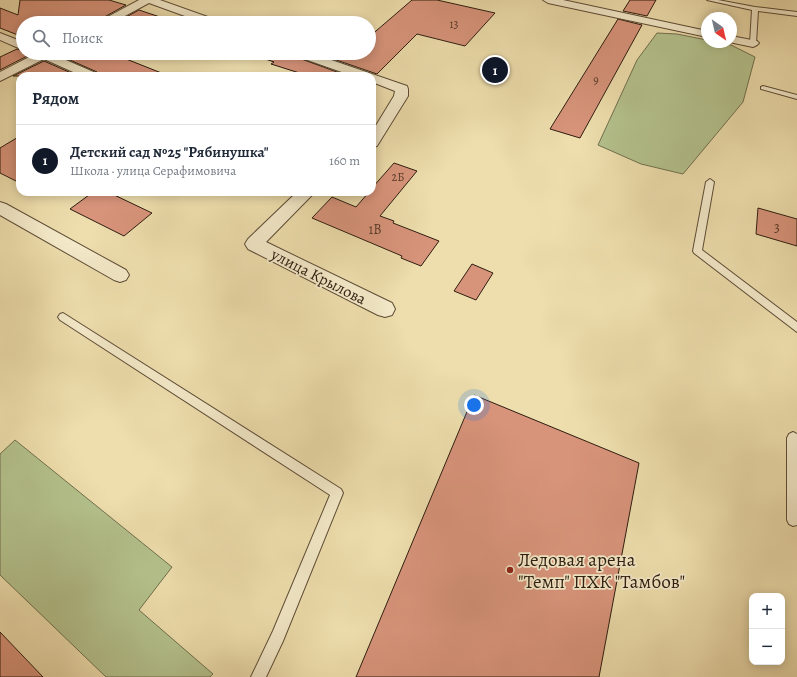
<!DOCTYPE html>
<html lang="ru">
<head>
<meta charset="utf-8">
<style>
  body { margin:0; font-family:Alegreya,serif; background:#f2f2f3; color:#1f2937 }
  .controls { position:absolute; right:12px; bottom:12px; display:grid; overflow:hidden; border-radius:8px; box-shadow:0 2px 10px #0003 }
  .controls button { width:36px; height:36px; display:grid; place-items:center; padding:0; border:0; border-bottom:1px solid #e0e1e3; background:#fff; color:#1f2937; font:20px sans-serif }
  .compass { position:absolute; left:701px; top:12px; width:36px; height:36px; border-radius:50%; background:#fff; box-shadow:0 2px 10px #0003; rotate:146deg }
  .you { position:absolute; left:474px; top:405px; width:14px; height:14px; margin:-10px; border:3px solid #fff; border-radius:50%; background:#1a73e8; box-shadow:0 0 0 6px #1a73e833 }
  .badge { display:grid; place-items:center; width:26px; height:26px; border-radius:50%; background:#111827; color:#fff; font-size:13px; font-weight:700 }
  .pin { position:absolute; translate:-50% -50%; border:2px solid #fff; box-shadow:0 1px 4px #0006 }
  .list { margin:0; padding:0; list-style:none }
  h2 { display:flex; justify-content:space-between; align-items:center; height:52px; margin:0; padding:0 16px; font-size:17px }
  h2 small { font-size:13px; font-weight:400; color:#747a83 }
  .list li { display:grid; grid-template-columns:26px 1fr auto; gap:12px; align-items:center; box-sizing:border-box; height:72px; padding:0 16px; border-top:1px solid #e0e1e3 }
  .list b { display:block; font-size:15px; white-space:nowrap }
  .list p { margin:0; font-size:13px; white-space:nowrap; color:#747a83 }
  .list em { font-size:13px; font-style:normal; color:#747a83 }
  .icon { flex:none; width:22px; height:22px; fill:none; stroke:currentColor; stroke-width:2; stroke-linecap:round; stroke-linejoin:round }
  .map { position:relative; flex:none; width:797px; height:677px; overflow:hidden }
  .search { position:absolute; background:#fff; box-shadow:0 2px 10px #0003; left:16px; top:16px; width:360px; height:44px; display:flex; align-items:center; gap:10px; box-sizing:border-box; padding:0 14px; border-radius:22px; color:#747a83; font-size:15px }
  .panel { position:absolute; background:#fff; box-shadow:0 2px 10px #0003; left:16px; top:72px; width:360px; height:124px; border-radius:12px }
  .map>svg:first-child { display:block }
  .green { fill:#b4c28d; stroke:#706f4e }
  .building { fill:#d8947b; stroke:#2d1c0f }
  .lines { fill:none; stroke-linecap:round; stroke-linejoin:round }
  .service-casing { stroke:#5d4c36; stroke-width:2 }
  .minor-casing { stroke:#5d4c36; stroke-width:2 }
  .service { fill:#f4eaca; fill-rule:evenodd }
  .minor { fill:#f4eaca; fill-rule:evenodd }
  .poi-dot { fill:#8f2418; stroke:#f4eaca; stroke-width:1.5 }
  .labels { text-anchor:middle; stroke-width:3.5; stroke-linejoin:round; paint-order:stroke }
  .far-number-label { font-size:12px; fill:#583a2a }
  .number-label { font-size:14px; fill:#583a2a }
  .street-label { font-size:16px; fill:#2d1c0f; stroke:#f4eaca }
  .near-poi-label { font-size:19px; fill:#2d1c0f; stroke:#f4eaca; text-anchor:start }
</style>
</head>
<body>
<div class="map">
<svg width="797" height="677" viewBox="0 0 797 677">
  <rect width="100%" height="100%" fill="#eedead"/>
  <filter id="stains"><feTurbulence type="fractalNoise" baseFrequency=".005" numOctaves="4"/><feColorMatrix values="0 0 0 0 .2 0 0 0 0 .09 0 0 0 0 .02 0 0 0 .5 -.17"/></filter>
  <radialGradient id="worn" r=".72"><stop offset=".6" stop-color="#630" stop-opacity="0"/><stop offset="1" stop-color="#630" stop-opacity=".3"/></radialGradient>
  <g class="green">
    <path d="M657 33 677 34 707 40V42L731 45 755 57 743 102 683 174 641 164 598 145 637 60Z"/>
    <path d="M15 440 172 567 139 610 213 674 210 677H106L0 575V454Z"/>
  </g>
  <g class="building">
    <path d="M20 0H109L126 5 99 20 96 23H23V37L0 28V8L18 15Z"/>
    <path d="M412 0H437L495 13 465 46 417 34 377 74 316 53H369V37Z"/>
    <path d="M630 0H656L647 16 623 11Z"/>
    <path d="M139 10 166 19 158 23H115Z"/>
    <path d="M618 19 642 25 580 138 550 129Z"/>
    <path d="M17 49 23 51V53H33L0 70V57Z"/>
    <path d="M54 53H111L164 74V76H99L97 72Z"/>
    <path d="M248 53H293L296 57 348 76H309L271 64 274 62Z"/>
    <path d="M44 61 78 76H13Z"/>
    <path d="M20 136V183L0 173V148Z"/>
    <path d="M394 163 417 171 380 216 394 221 393 223 439 241 421 266 401 258 402 256 312 218 332 197 356 207 369 192H372V188Z"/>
    <path d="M93 192H108L152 213 124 236 70 209Z"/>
    <path d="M758 208 797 219V246L756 234Z"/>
    <path d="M472 264 493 273 476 300 454 291Z"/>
    <path d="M474 395 639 463 599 677H356Z"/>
    <path d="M0 632 43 677H0Z"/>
  </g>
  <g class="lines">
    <g class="service-casing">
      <g id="service">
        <path d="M707 0H718L755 7 797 12V16L758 11 756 43 753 45 750 43 752 10Z"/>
        <path d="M763 86 797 95V99L761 89V87Z"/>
        <path d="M710 179 714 182 702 250 797 322V332L694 253 693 251 706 182Z"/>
        <path d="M63 313 341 489 343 493 283 641 266 677H251L273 631 330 495 60 320 58 317 60 314Z"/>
        <path d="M793 432 797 434V525L793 526 789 524 787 520V438L789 434Z"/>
      </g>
    </g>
    <g class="minor-casing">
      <g id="minor">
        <path d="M139 0H160L219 21 221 23H204L149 3 112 23H98L100 21Z"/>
        <path d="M543 0H563L707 31V37L548 3Z"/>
        <path d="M0 33 23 42V50L0 40Z"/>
        <path d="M731 36 757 41 759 43 757 45 753 47 729 42H731Z"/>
        <path d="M34 53H53L52 54 96 73 98 76H82L44 59 0 81V72L35 54Z"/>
        <path d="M294 53H311L407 86 408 89V96L377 146 372 147V132L394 96 395 91 372 82V76H353L296 56Z"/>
        <path d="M297 192H315L266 242 392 303 395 309 392 315 385 317 378 315 248 249 245 244 248 239Z"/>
        <path d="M0 202 6 204 126 270 129 275 126 280 120 282 114 280 0 215Z"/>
      </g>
    </g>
    <use href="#service" class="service"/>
    <use href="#minor" class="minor"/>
  </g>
  <circle class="poi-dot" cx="510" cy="570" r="4"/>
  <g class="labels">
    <g class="far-number-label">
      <text x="454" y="28">13</text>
      <text x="596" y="84">9</text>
      <text x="398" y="181">2Б</text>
    </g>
    <g class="number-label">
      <text x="777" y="232">3</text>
      <text x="375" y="234">1В</text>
    </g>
    <g class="street-label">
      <text transform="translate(319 276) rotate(27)" y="6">улица Крылова</text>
    </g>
    <g class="near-poi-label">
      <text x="518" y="566">Ледовая арена<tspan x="518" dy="22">"Темп" ПХК "Тамбов"</tspan></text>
    </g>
  </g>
  <rect width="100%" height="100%" filter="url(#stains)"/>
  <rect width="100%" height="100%" fill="url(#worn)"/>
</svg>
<div class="controls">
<button>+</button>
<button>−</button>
</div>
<svg class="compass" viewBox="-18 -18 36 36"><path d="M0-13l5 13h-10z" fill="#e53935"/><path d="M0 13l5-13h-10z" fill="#747a83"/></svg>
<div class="you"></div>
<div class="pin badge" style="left:495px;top:70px">1</div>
<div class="search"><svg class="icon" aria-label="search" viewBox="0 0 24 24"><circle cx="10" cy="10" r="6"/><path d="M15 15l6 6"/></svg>Поиск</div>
<section class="panel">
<h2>Рядом<small></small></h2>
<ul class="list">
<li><span class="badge">1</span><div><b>Детский сад №25 &quot;Рябинушка&quot;</b><p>Школа · улица Серафимовича</p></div><em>160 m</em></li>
</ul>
</section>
</div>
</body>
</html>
